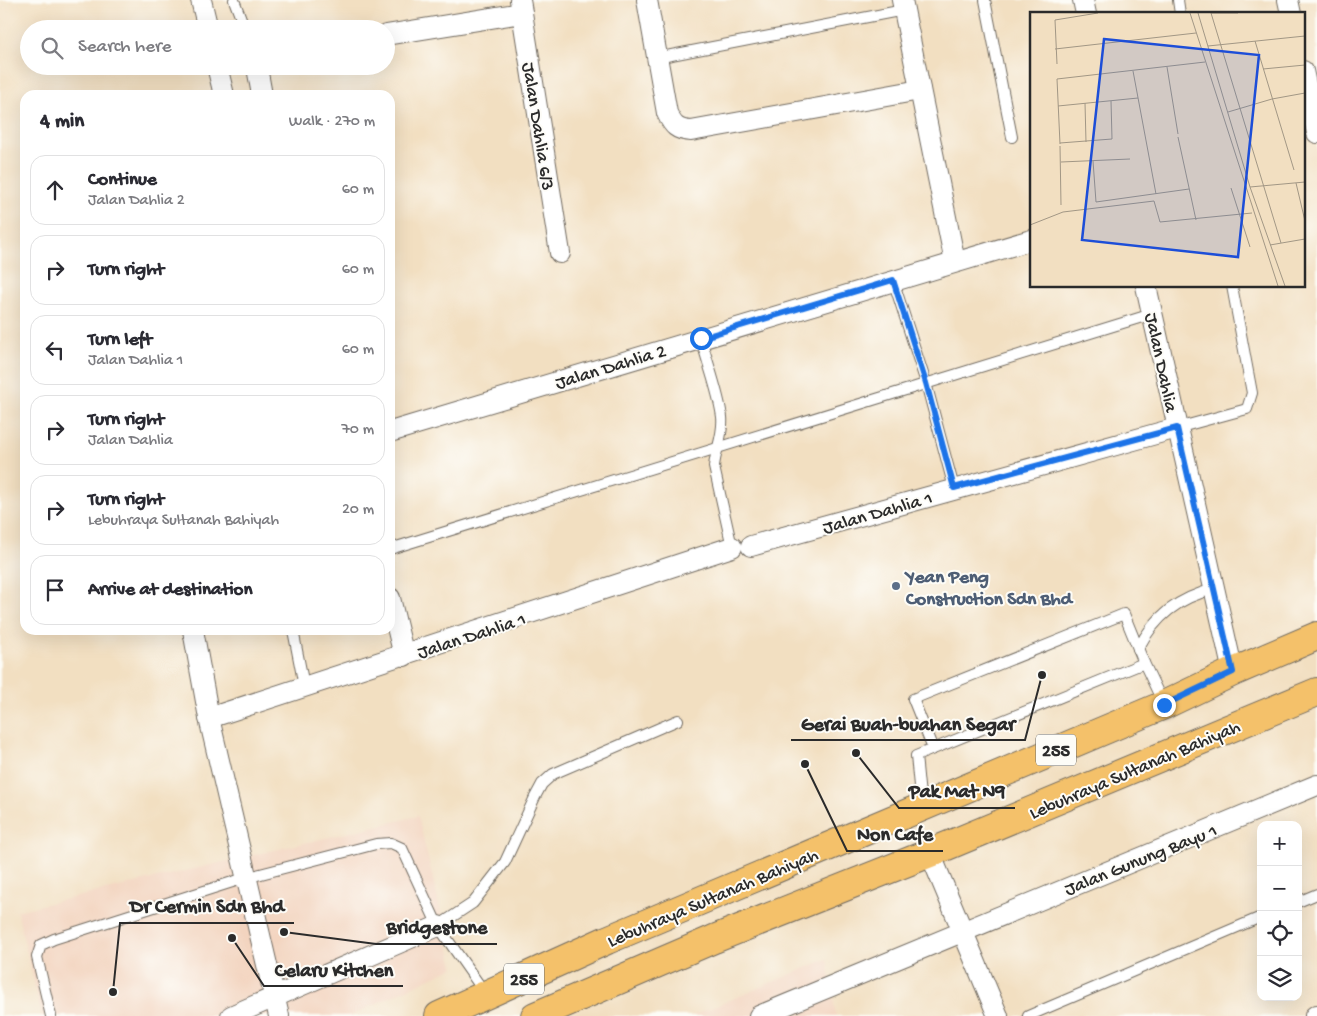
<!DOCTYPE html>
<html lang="en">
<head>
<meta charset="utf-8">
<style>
  body { margin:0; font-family:"Gochi Hand",sans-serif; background:#f7f7f7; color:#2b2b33 }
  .controls { position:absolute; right:15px; bottom:15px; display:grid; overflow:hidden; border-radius:10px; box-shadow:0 5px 20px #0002 }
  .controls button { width:45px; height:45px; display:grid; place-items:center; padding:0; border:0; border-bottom:1px solid #e1e1e2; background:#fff; color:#2b2b33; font:25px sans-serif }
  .stop { position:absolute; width:15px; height:15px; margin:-11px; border:4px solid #1a73e8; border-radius:50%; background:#fff }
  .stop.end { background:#1a73e8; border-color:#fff; box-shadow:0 1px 5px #0008 }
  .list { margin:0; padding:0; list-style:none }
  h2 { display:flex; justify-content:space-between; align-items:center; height:65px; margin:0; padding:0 20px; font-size:21px }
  h2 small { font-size:16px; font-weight:400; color:#7c7c81 }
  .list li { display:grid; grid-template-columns:32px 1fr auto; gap:15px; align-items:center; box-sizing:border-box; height:70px; margin:0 10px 10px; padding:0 10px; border:1px solid #e1e1e2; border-radius:15px }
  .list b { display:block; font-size:19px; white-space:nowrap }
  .list p { margin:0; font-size:16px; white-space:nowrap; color:#7c7c81 }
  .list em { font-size:16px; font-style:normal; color:#7c7c81 }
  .icon { flex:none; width:28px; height:28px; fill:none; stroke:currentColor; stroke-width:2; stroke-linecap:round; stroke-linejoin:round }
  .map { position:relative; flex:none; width:1317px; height:1016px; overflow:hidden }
  .search { position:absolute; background:#fff; box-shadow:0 5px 20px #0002; left:20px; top:20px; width:375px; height:55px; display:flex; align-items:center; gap:12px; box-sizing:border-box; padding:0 18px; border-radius:28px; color:#7c7c81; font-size:19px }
  .panel { position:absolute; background:#fff; box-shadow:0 5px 20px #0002; left:20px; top:90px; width:375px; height:545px; border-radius:15px }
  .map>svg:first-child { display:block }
  .built { fill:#f3d4bf }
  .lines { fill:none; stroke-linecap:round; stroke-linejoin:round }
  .service-casing { stroke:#716a60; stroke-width:12 }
  .minor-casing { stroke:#716a60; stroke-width:22 }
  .primary-casing { stroke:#716a60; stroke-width:30 }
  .service { stroke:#fff; stroke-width:10 }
  .minor { stroke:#fff; stroke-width:20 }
  .primary { stroke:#f4c16a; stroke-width:28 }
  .route { stroke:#1a73e8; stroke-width:6 }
  .service-dot { fill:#5c6f8a; stroke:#fdfcf7; stroke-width:2 }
  .labels { text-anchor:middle; stroke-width:4; stroke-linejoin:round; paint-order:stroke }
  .shield { fill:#fdfcf7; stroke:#6a6a68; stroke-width:1 }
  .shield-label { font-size:18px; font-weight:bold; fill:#2b2b2b }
  .street-label { font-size:19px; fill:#2b2b2b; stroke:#fdfcf7 }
  .service-label { font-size:19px; font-weight:bold; fill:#4e5e75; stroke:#fdfcf7; text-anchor:start }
  .inset-road { fill:none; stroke:#a29785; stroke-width:1 }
  .view { fill:#1d4ed8; fill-opacity:0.15; stroke:#1d4ed8; stroke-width:2.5 }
  .inset-edge { fill:none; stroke:#2b2b2b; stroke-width:2.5 }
  .leader { fill:none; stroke:#2b2b2b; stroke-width:2 }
  .callout-dot { fill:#2b2b2b; stroke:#fdfcf7; stroke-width:2 }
  .callout-label { font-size:20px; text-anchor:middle; font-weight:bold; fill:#2b2b2b; stroke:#fdfcf7; stroke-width:4; stroke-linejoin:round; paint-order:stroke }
</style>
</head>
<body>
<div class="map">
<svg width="1317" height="1016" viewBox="0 0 1317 1016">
  <rect width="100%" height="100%" fill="#fdfcf7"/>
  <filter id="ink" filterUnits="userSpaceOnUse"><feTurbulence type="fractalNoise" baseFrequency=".02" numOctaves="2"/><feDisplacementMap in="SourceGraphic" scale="10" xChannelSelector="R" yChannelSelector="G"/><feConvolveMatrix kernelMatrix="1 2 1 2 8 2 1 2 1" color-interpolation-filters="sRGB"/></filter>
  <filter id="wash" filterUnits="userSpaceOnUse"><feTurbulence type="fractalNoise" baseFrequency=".0096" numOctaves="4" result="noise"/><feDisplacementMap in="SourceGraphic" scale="20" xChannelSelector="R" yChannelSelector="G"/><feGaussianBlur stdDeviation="1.12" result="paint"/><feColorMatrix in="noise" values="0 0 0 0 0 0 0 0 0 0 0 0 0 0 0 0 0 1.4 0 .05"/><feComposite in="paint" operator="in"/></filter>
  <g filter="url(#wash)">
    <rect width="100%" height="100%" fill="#f2dfc1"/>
    <g class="built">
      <path d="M418 816 454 967 350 1016H42L17 911Z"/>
      <path d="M827 959 836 1016H692Z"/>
    </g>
  </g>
  <g filter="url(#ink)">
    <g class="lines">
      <g class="service-casing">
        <g id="service">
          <path d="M234 0 245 29"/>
          <path d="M985 0 1012 137"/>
          <path d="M1178 0 1180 14"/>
          <path d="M656 58 904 10"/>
          <path d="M893 280 926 383 954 488"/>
          <path d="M701 338C707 362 719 393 722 417 724 435 715 451 714 467L732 547"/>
          <path d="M1177 428 1247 409 1252 393 1232 286"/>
          <path d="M390 549 1152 314"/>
          <path d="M293 630 304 686"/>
          <path d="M1138 649C1155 616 1178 598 1214 589"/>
          <path d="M933 749 913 699 1124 614 1144 663"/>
          <path d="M921 806 916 756 1144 663 1163 703"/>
          <path d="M1298 902 1317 894"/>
          <path d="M438 926 473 903 505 862 535 797 542 784 553 774 678 720"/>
          <path d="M51 1016 37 957 41 945 54 939 245 878 376 844 391 843 402 848 438 926 485 993"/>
          <path d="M1028 1016 1261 917"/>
        </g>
      </g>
      <g class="minor-casing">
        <g id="minor">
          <path d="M201 0 208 29"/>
          <path d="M520 0 560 253"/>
          <path d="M647 0 667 113C673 126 677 130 691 131L920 90"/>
          <path d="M902 0 955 262"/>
          <path d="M1083 0 1086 14"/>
          <path d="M1288 0 1291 14"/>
          <path d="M386 35 522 13"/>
          <path d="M217 66 224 95"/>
          <path d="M259 66 258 73 262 95"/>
          <path d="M1303 71 1317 133"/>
          <path d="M1146 286 1233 672"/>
          <path d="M390 432 1031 240"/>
          <path d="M751 546 1177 428"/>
          <path d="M390 598 404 656"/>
          <path d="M193 630 209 718 279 1016"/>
          <path d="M209 718 732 547"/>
          <path d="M930 853 998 1016"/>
          <path d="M231 1016 438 926"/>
          <path d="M759 1016 1317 785"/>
          <path d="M1315 1016 1317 1015"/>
        </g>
      </g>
      <g class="primary-casing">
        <g id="primary">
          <path d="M439 1016 607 940 1164 705 1233 672 1317 636"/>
          <path d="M535 1016 714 939 930 853 1317 692"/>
        </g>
      </g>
      <use href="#service" class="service"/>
      <use href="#minor" class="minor"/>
      <use href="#primary" class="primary"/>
    </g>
  </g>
  <g class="lines" filter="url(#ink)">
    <path class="route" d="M701 338 893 280 926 383 954 488 1177 428 1233 672 1164 705"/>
  </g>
  <circle class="service-dot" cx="896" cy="586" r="5"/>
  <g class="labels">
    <g class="shield">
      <rect x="1036" y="734.5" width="40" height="31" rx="4"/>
      <rect x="504" y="963.5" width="40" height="31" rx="4"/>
    </g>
    <g class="shield-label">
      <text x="1056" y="756">255</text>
      <text x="524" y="985">255</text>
    </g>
    <g class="street-label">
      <text transform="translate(540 126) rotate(81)" y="7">Jalan Dahlia 6/3</text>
      <text transform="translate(1163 362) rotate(78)" y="7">Jalan Dahlia</text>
      <text transform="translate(610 365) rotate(-17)" y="7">Jalan Dahlia 2</text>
      <text transform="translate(877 511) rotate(-16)" y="7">Jalan Dahlia 1</text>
      <text transform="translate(471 634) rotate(-18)" y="7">Jalan Dahlia 1</text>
      <text transform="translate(1134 768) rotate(-23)" y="7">Lebuhraya Sultanah Bahiyah</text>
      <text transform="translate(1140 858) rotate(-22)" y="7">Jalan Gunung Bayu 1</text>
      <text transform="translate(712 896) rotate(-23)" y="7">Lebuhraya Sultanah Bahiyah</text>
    </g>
    <g class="service-label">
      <text x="906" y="582">Yean Peng<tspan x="906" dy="22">Construction Sdn Bhd</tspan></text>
    </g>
  </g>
  <g transform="translate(1030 12)">
    <rect width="275" height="275" fill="#f2dfc1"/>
    <path class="inset-road" d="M160 1 248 274M168 1 220 175 255 274M181 1 251 231M181 1H208M225 29 264 158M178 34 275 24M25 37 166 21M27 52 25 8 68 1M137 55 148 122M233 57 275 53M103 59 126 182M55 91 56 130M28 94 108 86M198 100 242 87 275 81M148 125 166 208M30 131 82 127 81 89M30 132 27 67 175 50M30 134 31 193M63 149 66 190 159 177M31 150 100 147M266 171 275 209M220 175 275 170M201 176 220 235M0 213 33 200 124 189 130 210 222 201M240 233 275 227"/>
    <path class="view" d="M74 27 229 43 208 245 52 228Z"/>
    <rect width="275" height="275" class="inset-edge"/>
  </g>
  <path class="leader" d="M1042 675L1025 740H791M856 753L899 808H1015M805 764L847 851H943M113 992L120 923H294M284 932L376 944H497M232 938L264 986H403"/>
  <g class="callout-dot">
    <circle cx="1042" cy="675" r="5"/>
    <circle cx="856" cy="753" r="5"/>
    <circle cx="805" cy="764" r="5"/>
    <circle cx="113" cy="992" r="5"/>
    <circle cx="284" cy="932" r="5"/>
    <circle cx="232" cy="938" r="5"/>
  </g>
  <g class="callout-label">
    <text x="908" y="730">Gerai Buah-buahan Segar</text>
    <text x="957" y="797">Pak Mat N9</text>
    <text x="895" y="840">Non Cafe</text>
    <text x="207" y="912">Dr Cermin Sdn Bhd</text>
    <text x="437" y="933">Bridgestone</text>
    <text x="334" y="976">Celaru Kitchen</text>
  </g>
</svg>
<div class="controls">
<button>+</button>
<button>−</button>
<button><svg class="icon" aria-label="locate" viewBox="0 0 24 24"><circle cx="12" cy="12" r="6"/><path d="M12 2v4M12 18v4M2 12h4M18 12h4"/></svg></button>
<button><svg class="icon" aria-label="layers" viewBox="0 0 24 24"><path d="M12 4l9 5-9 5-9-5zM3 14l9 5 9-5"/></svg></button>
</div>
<div class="stop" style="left:701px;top:338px"></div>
<div class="stop end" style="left:1164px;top:705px"></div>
<div class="search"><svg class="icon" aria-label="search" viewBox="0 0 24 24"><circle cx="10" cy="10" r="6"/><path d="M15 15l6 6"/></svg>Search here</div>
<section class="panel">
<h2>4 min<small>Walk · 270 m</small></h2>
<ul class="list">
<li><svg class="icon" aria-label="ahead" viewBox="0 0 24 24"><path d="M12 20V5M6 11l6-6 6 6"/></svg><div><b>Continue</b><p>Jalan Dahlia 2</p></div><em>60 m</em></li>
<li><svg class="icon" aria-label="right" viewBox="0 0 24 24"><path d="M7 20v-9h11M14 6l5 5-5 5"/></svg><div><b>Turn right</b></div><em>60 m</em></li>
<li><svg class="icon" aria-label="left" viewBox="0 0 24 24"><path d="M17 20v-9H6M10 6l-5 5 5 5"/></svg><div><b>Turn left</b><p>Jalan Dahlia 1</p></div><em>60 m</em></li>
<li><svg class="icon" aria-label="right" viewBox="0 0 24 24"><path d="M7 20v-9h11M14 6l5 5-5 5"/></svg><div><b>Turn right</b><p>Jalan Dahlia</p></div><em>70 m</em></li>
<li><svg class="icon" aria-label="right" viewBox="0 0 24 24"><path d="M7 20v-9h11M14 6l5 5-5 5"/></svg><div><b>Turn right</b><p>Lebuhraya Sultanah Bahiyah</p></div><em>20 m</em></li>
<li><svg class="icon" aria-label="arrive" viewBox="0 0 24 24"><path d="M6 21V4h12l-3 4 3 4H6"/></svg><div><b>Arrive at destination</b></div></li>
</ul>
</section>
</div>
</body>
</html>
